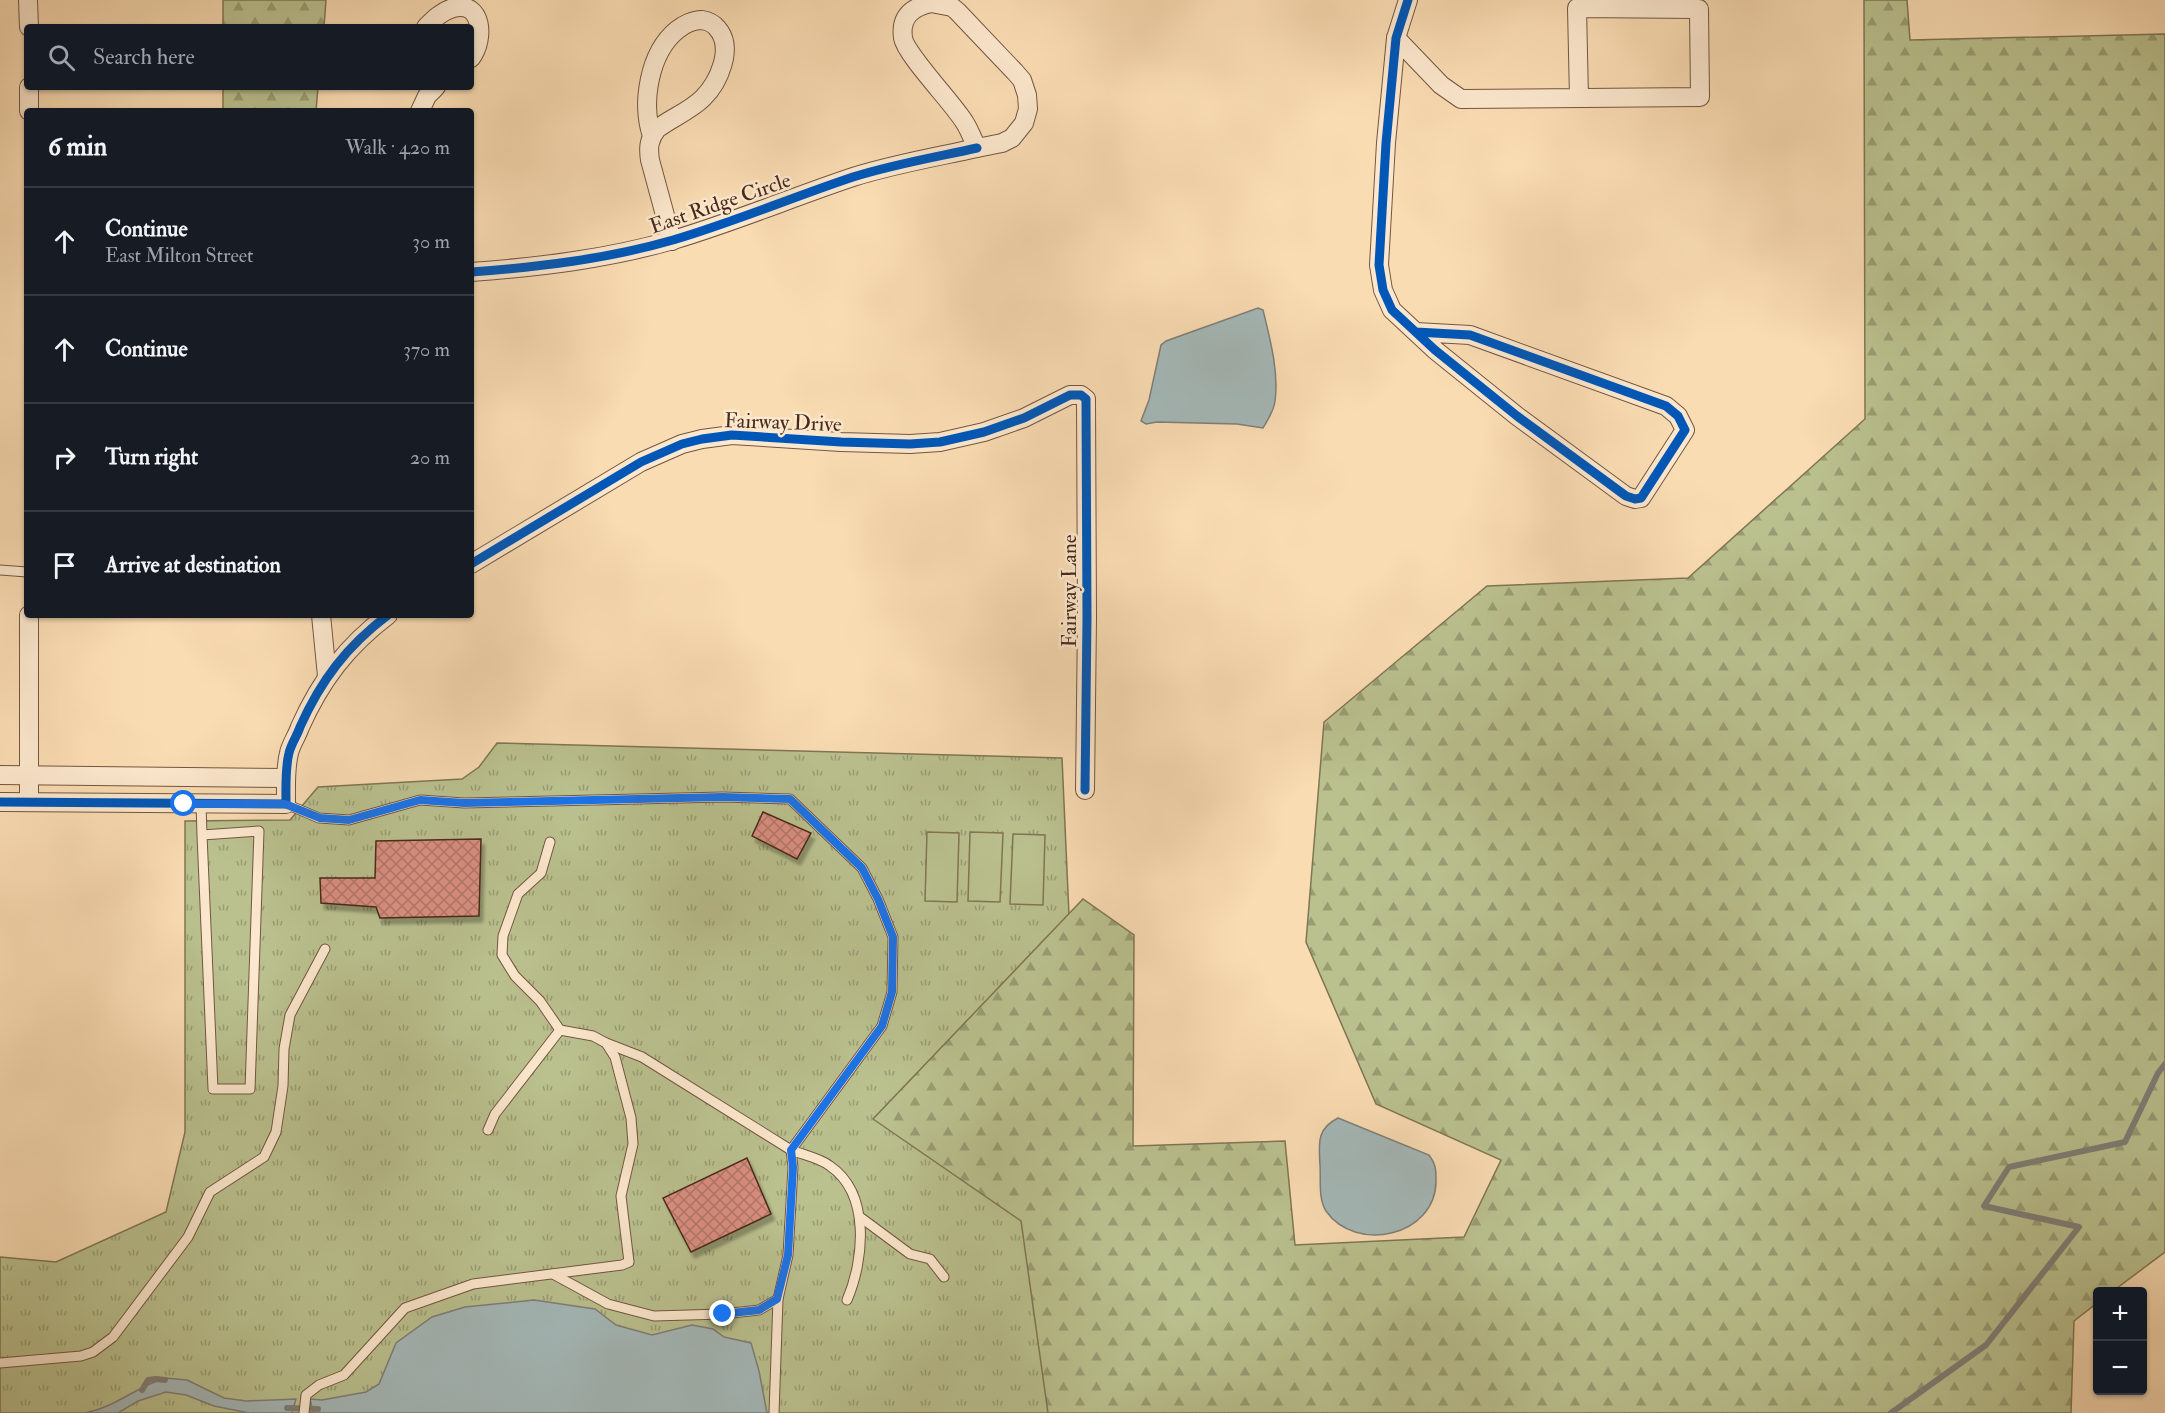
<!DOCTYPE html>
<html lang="en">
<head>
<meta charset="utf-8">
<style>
  body { margin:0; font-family:"IM FELL Double Pica",serif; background:#242831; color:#f1f3f6 }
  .controls { position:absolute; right:18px; bottom:18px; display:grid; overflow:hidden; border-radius:6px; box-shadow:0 2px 4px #0004 }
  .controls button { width:54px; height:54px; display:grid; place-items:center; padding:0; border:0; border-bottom:2px solid #363941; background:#171b24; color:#f1f3f6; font:30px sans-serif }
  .stop { position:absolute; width:18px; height:18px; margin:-14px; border:4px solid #1a73e8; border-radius:50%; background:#fff }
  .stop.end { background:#1a73e8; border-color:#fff; box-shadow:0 2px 6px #0008 }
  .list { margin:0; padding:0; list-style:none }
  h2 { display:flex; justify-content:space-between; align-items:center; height:78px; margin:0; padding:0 24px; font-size:26px }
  h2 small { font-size:20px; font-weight:400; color:#9ea1a6 }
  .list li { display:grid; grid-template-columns:39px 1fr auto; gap:18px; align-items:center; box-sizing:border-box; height:108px; padding:0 24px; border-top:2px solid #363941 }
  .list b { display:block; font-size:22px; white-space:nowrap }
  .list p { margin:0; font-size:20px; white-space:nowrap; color:#9ea1a6 }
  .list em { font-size:20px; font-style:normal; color:#9ea1a6 }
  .icon { flex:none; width:33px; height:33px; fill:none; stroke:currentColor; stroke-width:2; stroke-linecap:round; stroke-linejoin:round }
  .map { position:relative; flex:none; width:2165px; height:1413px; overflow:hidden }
  .search { position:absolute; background:#171b24; box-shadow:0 2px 4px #0004; left:24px; top:24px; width:450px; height:66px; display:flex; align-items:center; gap:15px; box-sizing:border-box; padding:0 21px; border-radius:6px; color:#9ea1a6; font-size:22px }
  .panel { position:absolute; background:#171b24; box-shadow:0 2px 4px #0004; left:24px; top:108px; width:450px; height:510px; border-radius:6px }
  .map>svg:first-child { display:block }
  .grass { fill:url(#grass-tufts); stroke:#817554; stroke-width:1.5 }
  .forest { fill:url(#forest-firs); stroke:#817554; stroke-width:1.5 }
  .green { fill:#bac18f; stroke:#817554; stroke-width:1.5 }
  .water { fill:#a4b8b8; stroke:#7f7f78; stroke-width:1.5 }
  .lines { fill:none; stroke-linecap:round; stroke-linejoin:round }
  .stream { stroke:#7f7f78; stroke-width:6 }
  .building { fill:url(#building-cross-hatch); stroke:#482919; stroke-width:1.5; filter:url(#shadow) }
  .service-casing { stroke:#745640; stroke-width:11 }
  .minor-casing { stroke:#745640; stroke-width:20 }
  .service { stroke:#fce8ce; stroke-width:9 }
  .minor { stroke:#fce8ce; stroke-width:18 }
  .cycleway-casing { stroke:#fce8ce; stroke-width:13 }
  .cycleway { stroke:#0057b8; stroke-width:9 }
  .route { stroke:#1a73e8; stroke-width:8 }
  .labels { text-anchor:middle; stroke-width:5; stroke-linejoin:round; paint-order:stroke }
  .street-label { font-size:21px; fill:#482919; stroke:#fce8ce }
</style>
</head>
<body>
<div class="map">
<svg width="2165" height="1413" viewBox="0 0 2165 1413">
  <defs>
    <pattern id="grass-tufts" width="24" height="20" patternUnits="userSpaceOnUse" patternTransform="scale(1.5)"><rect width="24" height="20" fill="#bac18f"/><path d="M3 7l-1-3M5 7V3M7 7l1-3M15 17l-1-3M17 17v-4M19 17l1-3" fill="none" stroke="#999d74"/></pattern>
    <pattern id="forest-firs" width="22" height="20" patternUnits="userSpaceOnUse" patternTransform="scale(1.5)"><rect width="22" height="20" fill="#bac18f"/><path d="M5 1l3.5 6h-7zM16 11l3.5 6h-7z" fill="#999d74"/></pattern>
    <pattern id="building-cross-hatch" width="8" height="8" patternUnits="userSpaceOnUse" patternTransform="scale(1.5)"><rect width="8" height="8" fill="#da8f81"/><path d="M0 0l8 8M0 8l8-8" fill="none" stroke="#b37569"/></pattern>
    <filter id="shadow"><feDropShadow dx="3.5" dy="6" stdDeviation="1.5" flood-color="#0004"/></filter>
  </defs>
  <rect width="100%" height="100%" fill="#fadcb3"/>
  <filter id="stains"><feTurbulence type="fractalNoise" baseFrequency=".00333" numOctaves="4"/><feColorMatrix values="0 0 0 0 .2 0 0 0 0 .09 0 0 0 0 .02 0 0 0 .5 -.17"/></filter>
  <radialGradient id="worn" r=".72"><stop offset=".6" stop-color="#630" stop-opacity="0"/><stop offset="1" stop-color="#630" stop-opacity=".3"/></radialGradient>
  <path class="grass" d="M497 743 1062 758 1069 915 1063 1413H0V1257L56 1262 166 1212 185 1132V821L290 820 318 787 462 779 479 767Z"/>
  <g class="forest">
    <path d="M223 0H326L324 27H223Z"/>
    <path d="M1864 0H1907L1910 40 2165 34V1252L2113 1291 2098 1292 2097 1303 2074 1321 2071 1413H1048L1021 1221 873 1119 1083 899 1134 935 1133 1146 1285 1141 1295 1245 1464 1237 1501 1160 1376 1104 1306 942 1324 722 1487 586 1688 578 1865 419Z"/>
    <path d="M223 87H318L316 111H223Z"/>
  </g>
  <g class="green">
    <path d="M927 832 959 833 957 902 925 901Z"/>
    <path d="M970 832 1003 833 1000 902 968 901Z"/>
    <path d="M1013 834 1045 835 1043 905 1010 904Z"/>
  </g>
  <g class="water">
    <path d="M1258 308 1263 310C1270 339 1279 372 1275 401 1274 411 1268 419 1263 428L1237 424 1157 422 1146 424 1141 421 1149 400 1161 345 1166 341Z"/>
    <path d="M1338 1118 1429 1155C1436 1164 1436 1170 1436 1181 1436 1236 1356 1254 1326 1211 1318 1198 1321 1180 1320 1165 1319 1144 1316 1129 1338 1118Z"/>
    <path d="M534 1300 595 1309 616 1325 652 1335 692 1325 713 1329 724 1337 751 1343 759 1371 767 1413H313L310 1399 322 1400 366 1392 379 1384 396 1343 432 1317 465 1307Z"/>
    <path d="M165 1378 187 1380 224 1398 246 1401 296 1399 292 1413H249L214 1406 186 1395 166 1392 138 1401 118 1413H85C116 1407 136 1387 165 1378Z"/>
  </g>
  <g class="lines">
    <g class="stream">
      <path d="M142 1390 148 1380 156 1379 165 1380"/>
      <path d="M287 1408 318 1409"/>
      <path d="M1891 1413 1986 1345 2079 1227 1984 1206 2009 1167 2125 1142 2158 1073 2165 1064"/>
    </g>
  </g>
  <g class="building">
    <path d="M763 812 811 833 797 859 752 836Z"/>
    <path d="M481 839 479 916 380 918 376 907 321 903 320 878H375L376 841Z"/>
    <path d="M747 1158 771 1214 691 1252 663 1198Z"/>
  </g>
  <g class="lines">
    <g class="service-casing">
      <g id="service">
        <path d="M0 570 27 572"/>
        <path d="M201 804 202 835 213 1089H250L259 831 202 835"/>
        <path d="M286 804 319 818 349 820 420 800 464 803 723 797 790 799 862 868 878 899 893 937 892 992 882 1026 791 1150 642 1057 606 1043"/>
        <path d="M550 842 541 873 518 894 503 936 502 955 515 976 540 1001 560 1030"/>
        <path d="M860 1217 910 1254 930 1259 944 1277"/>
        <path d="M553 1274 608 1304 654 1316 723 1314 759 1310 778 1299 788 1255 793 1167 791 1150C803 1155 820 1158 830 1166 871 1194 864 1261 847 1300"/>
        <path d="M0 1363 81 1356 93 1352 113 1337 188 1237 210 1192 264 1157 276 1132 283 1086 284 1049 290 1015 325 949"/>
        <path d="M304 1413 306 1395 319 1385 344 1375 405 1308 473 1284 622 1265 629 1262 621 1196 633 1144 631 1118 615 1057 606 1043 593 1036 560 1030 495 1114 488 1130"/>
        <path d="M774 1413 778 1299"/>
      </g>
    </g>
    <g class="minor-casing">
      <g id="minor">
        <path d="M28 0 29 27"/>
        <path d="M1408 0 1396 38 1386 143 1379 265 1383 290 1392 310 1435 350 1517 416 1626 496 1635 499 1641 498 1685 430 1678 416 1666 406 1470 335 1416 332"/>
        <path d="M931 3 952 7 957 11 1015 72 1022 80 1027 95 1028 109 1024 123 1012 138 1002 143 977 148C973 140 970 131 965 123 954 104 906 55 903 38 900 16 913 7 931 3Z"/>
        <path d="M426 27C434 19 442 11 453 8 483 0 485 40 471 58"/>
        <path d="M1396 38 1441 85 1461 99 1700 97 1699 9 1577 8 1579 98"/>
        <path d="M29 87V111"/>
        <path d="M420 111 427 96 436 87"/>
        <path d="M652 136C641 103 649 53 677 30 683 25 693 20 702 20 708 21 713 23 717 28 735 48 718 83 703 98 690 111 671 118 657 129 649 139 648 147 650 160L672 241"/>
        <path d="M471 272C539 267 607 259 673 240 734 222 793 197 853 177 894 164 936 157 977 148"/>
        <path d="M471 564 641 462 682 444 702 439 732 435 841 442 910 444 940 442 984 432 1024 418 1070 395H1081L1086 399 1087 618 1085 790"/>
        <path d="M29 615V802"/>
        <path d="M321 615 327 676"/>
        <path d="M0 775 286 778"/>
        <path d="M0 802 286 804C286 788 285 769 289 753 291 744 297 736 300 727 321 680 347 646 388 615"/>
      </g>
    </g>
    <use href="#service" class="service"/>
    <use href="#minor" class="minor"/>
    <g class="cycleway-casing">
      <g id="cycleway">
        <path d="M1408 0 1396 38 1386 143 1379 265 1383 290 1392 310 1435 350 1517 416 1626 496 1635 499 1641 498 1685 430 1678 416 1666 406 1470 335 1416 332"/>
        <path d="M471 272C539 267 607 259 673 240 734 222 793 197 853 177 894 164 936 157 977 148"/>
        <path d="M471 564 641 462 682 444 702 439 732 435 841 442 910 444 940 442 984 432 1024 418 1070 395H1081L1086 399 1087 618 1085 790"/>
        <path d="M0 802 286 804C286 788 285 769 289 753 291 744 297 736 300 727 321 680 347 646 388 615"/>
      </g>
    </g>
    <use href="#cycleway" class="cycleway"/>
  </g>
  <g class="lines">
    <path class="route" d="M184 804H285L320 818 349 820 420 800 464 803 723 797 790 799 862 868 878 899 893 937 892 992 882 1026 791 1150 793 1167 788 1255 777 1299 759 1310 723 1314"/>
  </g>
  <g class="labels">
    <g class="street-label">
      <text transform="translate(720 203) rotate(-19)" y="7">East Ridge Circle</text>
      <text transform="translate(783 422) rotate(2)" y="7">Fairway Drive</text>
      <text transform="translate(1069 591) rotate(-90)" y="7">Fairway Lane</text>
    </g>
  </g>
  <rect width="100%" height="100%" filter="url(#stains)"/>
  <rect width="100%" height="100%" fill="url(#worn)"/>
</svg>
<div class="controls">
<button>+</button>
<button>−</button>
</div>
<div class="stop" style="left:184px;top:804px"></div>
<div class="stop end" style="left:723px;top:1314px"></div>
<div class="search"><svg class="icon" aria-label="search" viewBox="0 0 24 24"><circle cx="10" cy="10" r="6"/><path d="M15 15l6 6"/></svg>Search here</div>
<section class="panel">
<h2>6 min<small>Walk · 420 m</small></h2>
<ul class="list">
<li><svg class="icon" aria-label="ahead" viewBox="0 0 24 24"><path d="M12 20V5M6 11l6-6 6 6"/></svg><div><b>Continue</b><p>East Milton Street</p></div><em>30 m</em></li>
<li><svg class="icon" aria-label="ahead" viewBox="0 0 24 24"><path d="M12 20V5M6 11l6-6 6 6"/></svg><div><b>Continue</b></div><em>370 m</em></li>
<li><svg class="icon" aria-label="right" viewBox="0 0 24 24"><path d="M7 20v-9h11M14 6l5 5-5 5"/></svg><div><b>Turn right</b></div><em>20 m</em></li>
<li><svg class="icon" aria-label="arrive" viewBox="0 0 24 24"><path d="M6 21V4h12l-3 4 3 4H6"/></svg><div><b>Arrive at destination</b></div></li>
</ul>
</section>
</div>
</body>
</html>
